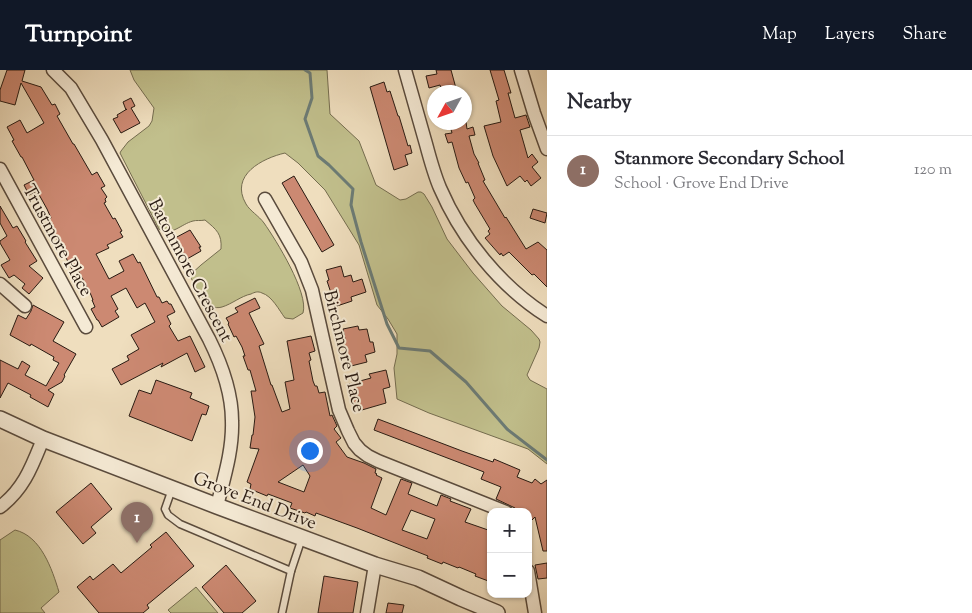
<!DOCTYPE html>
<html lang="en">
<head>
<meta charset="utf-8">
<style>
  body { margin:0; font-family:"Sorts Mill Goudy",serif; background:#f2f2f3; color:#2b2b33 }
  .controls { position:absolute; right:15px; bottom:15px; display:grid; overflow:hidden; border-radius:10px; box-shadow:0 1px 4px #0004 }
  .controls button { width:45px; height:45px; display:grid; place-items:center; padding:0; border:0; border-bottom:1px solid #e1e1e2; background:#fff; color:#2b2b33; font:25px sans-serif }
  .compass { position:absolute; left:427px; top:15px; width:45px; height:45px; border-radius:50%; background:#fff; box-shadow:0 1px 4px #0004; rotate:230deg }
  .you { position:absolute; left:309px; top:380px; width:18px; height:18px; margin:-12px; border:4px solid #fff; border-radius:50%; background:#1a73e8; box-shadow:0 0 0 8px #1a73e833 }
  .badge { display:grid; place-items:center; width:32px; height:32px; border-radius:50%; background:#111827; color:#fff; font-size:16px; font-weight:700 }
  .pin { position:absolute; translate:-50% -41px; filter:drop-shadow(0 1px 2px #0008) }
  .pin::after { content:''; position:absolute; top:26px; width:18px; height:15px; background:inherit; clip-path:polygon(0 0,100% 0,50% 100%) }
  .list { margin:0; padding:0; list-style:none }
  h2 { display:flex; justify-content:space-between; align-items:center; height:65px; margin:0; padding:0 20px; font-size:21px }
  h2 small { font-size:16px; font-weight:400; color:#7c7c81 }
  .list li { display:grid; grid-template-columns:32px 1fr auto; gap:15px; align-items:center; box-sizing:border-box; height:70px; padding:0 20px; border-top:1px solid #e1e1e2 }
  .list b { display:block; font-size:19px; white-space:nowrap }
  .list p { margin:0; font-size:16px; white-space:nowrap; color:#7c7c81 }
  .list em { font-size:16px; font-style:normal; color:#7c7c81 }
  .map { position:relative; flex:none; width:547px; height:543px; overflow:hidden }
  header { display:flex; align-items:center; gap:30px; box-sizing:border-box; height:70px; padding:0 25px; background:#111827; color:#fff }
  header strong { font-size:24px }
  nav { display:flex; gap:28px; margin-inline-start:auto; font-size:18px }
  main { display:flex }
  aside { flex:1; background:#fff }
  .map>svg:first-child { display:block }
  .green { fill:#c1bf8c; stroke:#746c4f }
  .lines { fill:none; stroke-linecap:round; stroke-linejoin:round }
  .stream { stroke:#6c7b75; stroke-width:3 }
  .building { fill:#cc8972; stroke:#281a12; fill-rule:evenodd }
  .service-casing { stroke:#5a4b3d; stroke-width:9 }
  .minor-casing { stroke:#5a4b3d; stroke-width:15 }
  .tertiary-casing { stroke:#5a4b3d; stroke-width:18 }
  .service { stroke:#f5ead5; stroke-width:6 }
  .minor { stroke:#f5ead5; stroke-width:12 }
  .tertiary { stroke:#f5ead5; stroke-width:15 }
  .labels { text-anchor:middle; stroke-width:4; stroke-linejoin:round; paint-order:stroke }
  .street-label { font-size:18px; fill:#281a12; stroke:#f5ead5 }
</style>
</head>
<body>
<header>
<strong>Turnpoint</strong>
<nav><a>Map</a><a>Layers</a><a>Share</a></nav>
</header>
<main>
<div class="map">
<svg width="547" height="543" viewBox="0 0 547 543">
  <rect width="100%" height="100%" fill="#efdebe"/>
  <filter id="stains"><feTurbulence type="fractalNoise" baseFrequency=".004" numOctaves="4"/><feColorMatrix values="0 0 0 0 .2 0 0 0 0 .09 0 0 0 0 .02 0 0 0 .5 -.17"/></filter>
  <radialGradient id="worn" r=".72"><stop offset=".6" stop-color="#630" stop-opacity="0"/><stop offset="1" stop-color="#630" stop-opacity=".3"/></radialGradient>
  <g class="green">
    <path d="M130 0H327L330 44 359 71 376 115 400 130 406 129 418 122H421L424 124 432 137 447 169 473 203 502 236 531 260 539 269 540 272 539 278 527 305 530 310 547 319V394L528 379 429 343 397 329 394 298 397 284V264L388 249 377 235 359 175 325 120 298 93 285 83C263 88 229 105 246 134 250 141 259 146 264 153 276 170 309 223 303 243L293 249 285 248C279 240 272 226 262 223 258 221 255 222 251 224 241 226 232 234 222 237 206 242 197 218 191 208L190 205 201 195 221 179C222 164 217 160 205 150 201 151 196 150 193 151 181 154 171 167 159 159L120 83 121 81 128 72 149 56 152 51 154 38 134 10Z"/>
    <path d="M15 460C41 466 52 499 59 522L41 538 45 543H0V470Z"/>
    <path d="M196 517 218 543H171L168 540Z"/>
  </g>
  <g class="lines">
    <path class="stream" d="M305 0 310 3 312 28 305 49 318 86 329 95 353 119 351 135 361 172 387 254 399 278 430 281 466 312 507 359 547 390"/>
  </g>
  <g class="building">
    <path d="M7 0H25L22 11 41 17 52 35 55 34 60 44 57 46 73 74H74L92 105 97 102 105 116 101 118 107 127 105 129 106 132 104 133 113 149 115 148 122 161 120 162 123 167 107 175 109 178 96 184 109 209 124 201 119 191 133 184 138 193 140 192 157 227H159L162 233 167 231 169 234H171L175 242 167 246 171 254 169 256 178 271 190 266 205 297 195 302 187 283 161 297 163 293 121 315 112 299 129 290 127 286 139 279 131 265 155 252 145 233 137 238 126 218 111 226 118 239 115 241 119 247 102 257 98 250H97L91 239 95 237 92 230H93L91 225 78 200 74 203 65 186H66L51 158 53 156 49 149 51 148 47 139 37 121 29 125 24 115 34 110 22 87H21L12 71 14 70 7 57 20 50 27 63 44 53 21 13 15 35 0 31V20Z"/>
    <path d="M436 0H451L457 22H442L440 15 429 18 426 6 437 4Z"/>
    <path d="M490 0H504L511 23H508L515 48 526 45 530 57 520 60 528 88 532 84 538 92 532 97 541 108 531 116 527 110 525 112 520 106 507 116 493 86 484 56 501 52 496 31 499 30Z"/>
    <path d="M384 12 387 22 390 21 398 46H399L408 76 410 75 412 83 405 85 408 95 394 100 370 17Z"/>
    <path d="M131 28 135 36 131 38 140 53 121 63 113 49 118 47 117 45 127 39 126 40 123 32Z"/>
    <path d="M449 52H466L467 59 473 57 475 65 469 66 474 84 479 93H478L485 110 483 111 505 148 506 147 526 179 538 172 547 180V217L534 204 532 205 509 182 503 186 501 183 500 185 485 168 490 164 488 161 490 159 475 134 473 130 475 128 468 112 466 113 459 98 452 72 448 73 445 64 452 63Z"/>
    <path d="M294 106 334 175 322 182 282 113Z"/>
    <path d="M0 136 13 158 17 156 26 171 25 172 37 191 29 196 43 208 29 224 22 218 25 214 14 205 9 208 1 195 10 190 0 173V171L7 166 0 153Z"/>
    <path d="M533 139 547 143 545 153 530 148Z"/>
    <path d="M190 160 201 177H199L201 181 187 189 184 183 182 184 175 168Z"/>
    <path d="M341 196 344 207 351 205 353 212 362 209 366 222 351 227 352 231 337 236 334 226H332L327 211 329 210 326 200Z"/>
    <path d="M255 228 260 238 249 243 264 274 259 276 271 315H272L282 342 290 339 285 312 294 310 287 271 311 266 315 281 309 283 311 290 309 291 313 311 315 316H317L319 323 325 322 330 346 332 345 337 356 334 359 341 368 336 372 347 387 364 393 376 399 375 403 377 404 376 405 382 408 371 438 386 445 401 409 412 413 408 424 437 436 441 425 451 429 450 431 471 439 465 452 491 461V512L475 506 476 504 459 497 458 498 443 492 442 494 427 488 428 486 357 458 316 443 315 446 306 442 305 443 290 438 292 433 268 424 267 426 250 419 251 414 247 412 259 379 250 378 252 365H253L255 347 251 321H256L250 300H248L243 286H245L242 277 236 266 234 267 228 254 229 253 226 248 238 242 235 238ZM303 395 310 406 304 422 278 412ZM411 440 435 449 427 469 402 460Z"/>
    <path d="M33 235 64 252 53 271 76 284 64 305 65 306 62 312 48 320 54 324 48 337 30 327 31 325 8 313 0 328V290L18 299 22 291 30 296 25 305 46 316 59 293 53 290 54 287 31 274 30 276 10 265 18 245 26 249 31 241Z"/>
    <path d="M358 256 359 260 367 259 370 272H373L375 282 365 285 367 292 351 296 348 286H347L343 270 345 269 343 259Z"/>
    <path d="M386 300 390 317 383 319 386 333 355 342 349 314 371 308 369 304Z"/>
    <path d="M156 310 192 323 190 328 209 336 206 345 202 344 192 371 129 346 139 320 151 324Z"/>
    <path d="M378 349 462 381 493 392 494 389 520 400 517 407 532 413 535 409 541 414 547 410V481H543L535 447 528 454V442H518L515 438 496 429 501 417 481 409 484 402 374 360Z"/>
    <path d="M91 413 112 439 91 457 96 463 83 474 56 442Z"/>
    <path d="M166 462 194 496 147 535 149 538 143 543H99L77 517 90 506 93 510 113 494 121 503 152 477 150 475Z"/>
    <path d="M547 493V508L538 509 535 495Z"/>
    <path d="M226 495 256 531 242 543H224L202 517Z"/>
    <path d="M324 506 358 512 353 543H318Z"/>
    <path d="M388 533 404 535 402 543H386Z"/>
  </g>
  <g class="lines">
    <g class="service-casing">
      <g id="service">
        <path d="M172 419 165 439 168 445 180 454 291 501 302 468"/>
        <path d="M282 543 291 501"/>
      </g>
    </g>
    <g class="minor-casing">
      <g id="minor">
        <path d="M53 0 71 18 102 70 209 269C222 295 232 322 232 351 233 380 224 408 217 436"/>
        <path d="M405 0C412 25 419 49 426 74 430 89 434 104 440 118 462 169 500 216 547 246"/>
        <path d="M521 0 534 43 547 79"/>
        <path d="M0 99 86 257"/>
        <path d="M265 129 301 192 312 220 339 340 348 361 354 373 360 380 368 386 378 391 506 442"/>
        <path d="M0 214 25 236"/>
        <path d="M0 437C24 419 32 396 43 369"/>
        <path d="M528 501 535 543"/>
        <path d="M367 543 375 495"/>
      </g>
    </g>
    <g class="tertiary-casing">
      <path id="tertiary" d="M0 349 43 369 217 436 375 495 418 508 461 528 497 543"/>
    </g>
    <use href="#service" class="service"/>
    <use href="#minor" class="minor"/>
    <use href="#tertiary" class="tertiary"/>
  </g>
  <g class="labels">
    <g class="street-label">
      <text transform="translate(58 170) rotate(61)" y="6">Trustmore Place</text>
      <text transform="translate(191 200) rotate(62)" y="6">Batonmore Crescent</text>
      <text transform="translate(345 281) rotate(76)" y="6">Birchmore Place</text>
      <text transform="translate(255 430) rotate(21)" y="6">Grove End Drive</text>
    </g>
  </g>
  <rect width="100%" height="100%" filter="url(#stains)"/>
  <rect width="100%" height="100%" fill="url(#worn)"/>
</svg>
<div class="controls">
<button>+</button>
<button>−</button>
</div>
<svg class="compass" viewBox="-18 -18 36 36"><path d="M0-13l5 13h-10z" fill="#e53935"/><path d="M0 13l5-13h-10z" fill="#7c7c81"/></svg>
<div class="you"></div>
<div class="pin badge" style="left:137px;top:473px;background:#8d6e63">1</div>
</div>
<aside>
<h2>Nearby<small></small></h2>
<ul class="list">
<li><span class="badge" style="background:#8d6e63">1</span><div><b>Stanmore Secondary School</b><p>School · Grove End Drive</p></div><em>120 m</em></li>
</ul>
</aside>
</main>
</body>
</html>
